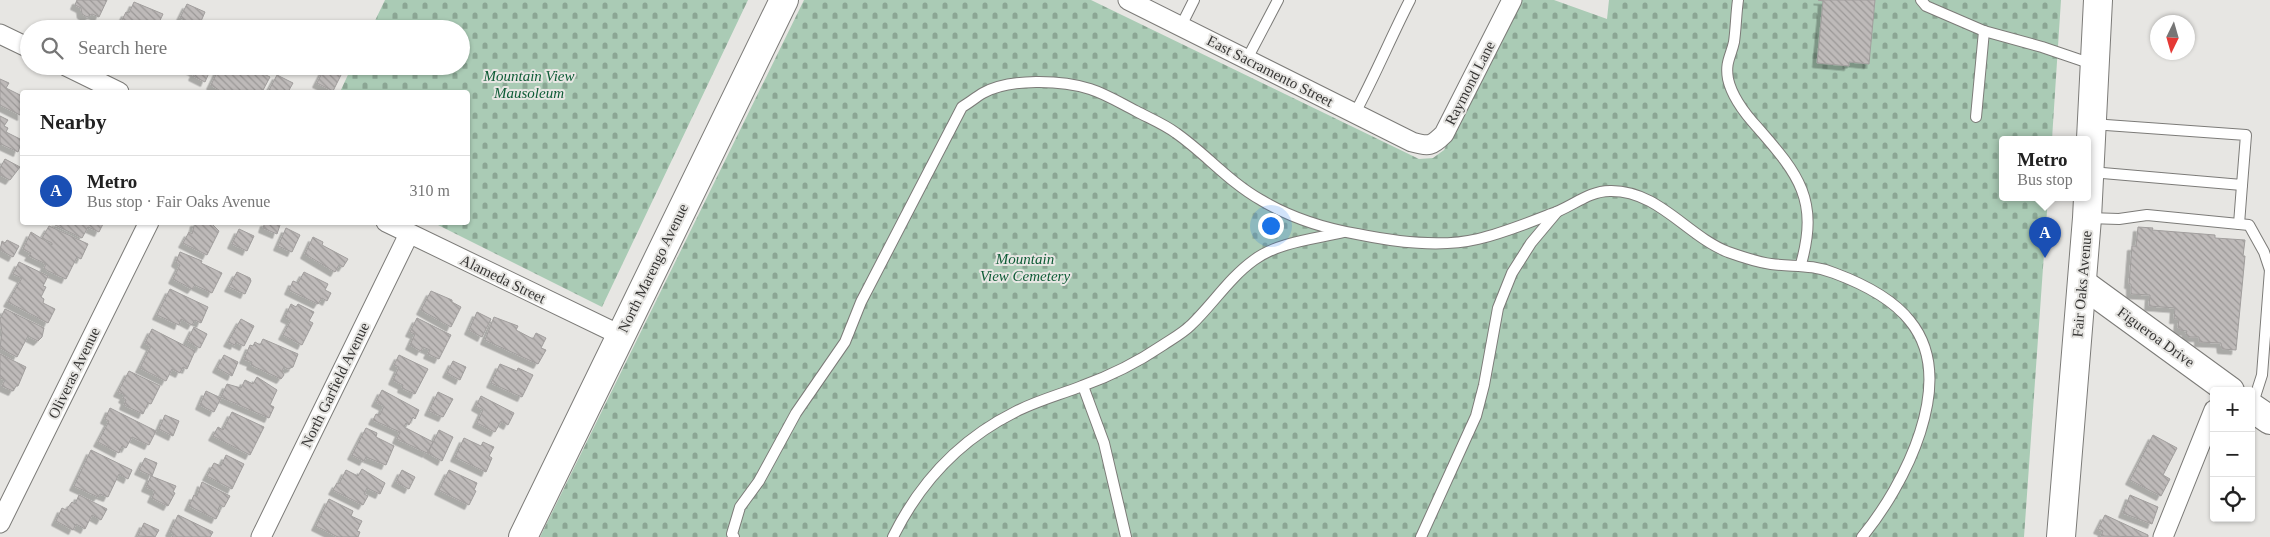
<!DOCTYPE html>
<html lang="en">
<head>
<meta charset="utf-8">
<style>
  body { margin:0; font-family:"Times New Roman",serif; background:#f2f2f2; color:#222 }
  .controls { position:absolute; right:15px; bottom:15px; display:grid; overflow:hidden; border-radius:5px; box-shadow:0 1px 4px #0004 }
  .controls button { width:45px; height:45px; display:grid; place-items:center; padding:0; border:0; border-bottom:1px solid #e0e0e0; background:#fff; color:#222; font:25px sans-serif }
  .compass { position:absolute; left:2150px; top:15px; width:45px; height:45px; border-radius:50%; background:#fff; box-shadow:0 1px 4px #0004; rotate:185deg }
  .you { position:absolute; left:1270px; top:225px; width:18px; height:18px; margin:-12px; border:4px solid #fff; border-radius:50%; background:#1a73e8; box-shadow:0 0 0 8px #1a73e833 }
  .badge { display:grid; place-items:center; width:32px; height:32px; border-radius:50%; background:#1e79a7; color:#fff; font-size:16px; font-weight:700 }
  .pin { position:absolute; translate:-50% -41px; filter:drop-shadow(0 1px 2px #0008) }
  .pin::after { content:''; position:absolute; top:26px; width:18px; height:15px; background:inherit; clip-path:polygon(0 0,100% 0,50% 100%) }
  .popup { position:absolute; left:1999px; top:136px; width:92px; height:65px; box-sizing:border-box; display:grid; place-content:center; border-radius:5px; background:#fff; filter:drop-shadow(0 1px 4px #0005); font-size:16px; white-space:nowrap; color:#767676 }
  .popup b { font-size:19px; color:#222 }
  .popup::after { content:''; position:absolute; left:50%; top:100%; margin-left:-10px; border:10px solid transparent; border-top-color:#fff }
  .list { margin:0; padding:0; list-style:none }
  h2 { display:flex; justify-content:space-between; align-items:center; height:65px; margin:0; padding:0 20px; font-size:21px }
  h2 small { font-size:16px; font-weight:400; color:#767676 }
  .list li { display:grid; grid-template-columns:32px 1fr auto; gap:15px; align-items:center; box-sizing:border-box; height:70px; padding:0 20px; border-top:1px solid #e0e0e0 }
  .list b { display:block; font-size:19px; white-space:nowrap }
  .list p { margin:0; font-size:16px; white-space:nowrap; color:#767676 }
  .list em { font-size:16px; font-style:normal; color:#767676 }
  .icon { flex:none; width:28px; height:28px; fill:none; stroke:currentColor; stroke-width:2; stroke-linecap:round; stroke-linejoin:round }
  .map { position:relative; flex:none; width:2270px; height:537px; overflow:hidden }
  .search { position:absolute; background:#fff; box-shadow:0 1px 4px #0004; left:20px; top:20px; width:450px; height:55px; display:flex; align-items:center; gap:12px; box-sizing:border-box; padding:0 18px; border-radius:28px; color:#767676; font-size:19px }
  .panel { position:absolute; background:#fff; box-shadow:0 1px 4px #0004; left:20px; top:90px; width:450px; height:135px; border-radius:5px }
  .map>svg:first-child { display:block }
  .cemetery { fill:url(#cemetery-stones) }
  .building { fill:url(#building-back-hatch); stroke:#a19e9d; filter:url(#shadow) }
  .lines { fill:none; stroke-linecap:round; stroke-linejoin:round }
  .lane-casing { stroke:#7c7b78; stroke-width:12 }
  .street-casing { stroke:#7c7b78; stroke-width:21 }
  .secondary-casing { stroke:#7c7b78; stroke-width:30 }
  .lane { stroke:#fff; stroke-width:10 }
  .street { stroke:#fff; stroke-width:19 }
  .secondary { stroke:#fff; stroke-width:28 }
  .labels { text-anchor:middle; stroke-width:4; stroke-linejoin:round; paint-order:stroke }
  .street-label { font-size:15px; fill:#373635; stroke:#e7e6e3 }
  .park-label { font-size:15px; font-style:italic; fill:#0e5c36; stroke:#e7e6e3 }
</style>
</head>
<body>
<div class="map">
<svg width="2270" height="537" viewBox="0 0 2270 537">
  <defs>
    <pattern id="cemetery-stones" width="16" height="16" patternUnits="userSpaceOnUse" patternTransform="scale(1.25)"><rect width="16" height="16" fill="#aacbb5"/><path d="M2 7V4a2 2 0 0 1 4 0v3zM10 15v-3a2 2 0 0 1 4 0v3z" fill="#8ba694"/></pattern>
    <pattern id="building-back-hatch" width="6" height="6" patternUnits="userSpaceOnUse" patternTransform="scale(1.25)"><rect width="6" height="6" fill="#bebab9"/><path d="M-1 5l2 2M0 0l6 6M5-1l2 2" fill="none" stroke="#9b9897"/></pattern>
    <filter id="shadow"><feDropShadow dx="-4.5" dy="4.5" stdDeviation="0" flood-color="#0004"/></filter>
  </defs>
  <rect width="100%" height="100%" fill="#e7e6e3"/>
  <g class="cemetery">
    <path d="M385 0H748L602 307 434 223 468 222V92H340L352 66H461V29H371Z"/>
    <path d="M804 0H1091L1419 159 1433 158 1444 150 1515 0H1554L1607 19 1609 0H2061L2052 139H2002V197H2048L2024 537H540Z"/>
  </g>
  <g class="building">
    <path d="M77 0H107L99 17 92 14 87 17 82 14 81 8 75 5Z"/>
    <path d="M1818 0H1875L1869 64 1849 62V66L1817 63 1823 1Z"/>
    <path d="M134 2 163 14 156 29H129L120 24 126 12 129 13Z"/>
    <path d="M187 4 205 12 199 26 180 18Z"/>
    <path d="M184 66H212L205 82 193 76 195 72Z"/>
    <path d="M220 66H241L246 69 248 66 270 77 262 92H232L228 91 222 92 211 85Z"/>
    <path d="M325 67 341 75 333 91 317 83Z"/>
    <path d="M277 75 293 83 288 92H268Z"/>
    <path d="M0 79 9 83 6 88 22 96V116L0 105Z"/>
    <path d="M0 116 8 120 4 126 8 128 6 132 22 140 18 152 1 144 0 145Z"/>
    <path d="M5 159 20 167 10 180 0 175V168Z"/>
    <path d="M56 222H104L99 232 88 227 82 238 55 225Z"/>
    <path d="M195 222H210L219 231 207 255 183 243 189 232 192 234Z"/>
    <path d="M265 222H281L277 234 263 228Z"/>
    <path d="M49 226 88 244 81 259 77 257 66 279 48 271 44 268 46 264 29 256 31 253 23 249 31 232 52 245V243L42 238Z"/>
    <path d="M2138 227 2153 228 2152 230 2215 235V238L2245 240 2243 256H2245L2236 350 2222 349 2221 343 2199 342V337H2189L2186 334 2187 331 2180 330 2178 327 2179 319H2174L2175 308 2149 306 2150 295 2131 294V284H2129L2132 246H2136Z"/>
    <path d="M286 228 300 235 292 252 278 246Z"/>
    <path d="M239 229 254 236 247 251 232 244Z"/>
    <path d="M313 237 323 242 322 245 348 259 343 267 339 265 335 272 305 254Z"/>
    <path d="M7 240 19 246 13 257 0 250 2 241 5 243Z"/>
    <path d="M180 252 202 261 201 263 222 273 212 293 195 285 192 289 173 279 180 265 176 262Z"/>
    <path d="M19 262 48 276 43 286 46 287 41 297 44 299 43 303 55 309 48 323 8 302 22 278 13 274Z"/>
    <path d="M237 272 250 278 251 281 245 294 229 287Z"/>
    <path d="M304 272 328 284 325 290 331 293 327 301 322 298 318 304 289 290 293 281 298 283Z"/>
    <path d="M170 289 208 307 201 323 195 320 192 325 181 319 179 325 157 315Z"/>
    <path d="M431 291 452 300V302L461 307 451 327 421 310Z"/>
    <path d="M291 304 296 307 298 304 314 312 309 321 313 323 302 345 283 335 291 320 285 317Z"/>
    <path d="M5 309 44 328 42 337 38 341 28 336 17 357 0 348 2 332 0 319Z"/>
    <path d="M477 312 491 319 482 337 469 330Z"/>
    <path d="M494 317 518 326 516 330 533 339 536 333 546 338 541 348 546 350 538 364 485 340Z"/>
    <path d="M417 318 451 335 439 359 428 354 430 350 423 347 421 351 410 345 415 334 410 332Z"/>
    <path d="M241 319 254 326 244 346 236 342 235 345 228 342Z"/>
    <path d="M194 327 207 334 200 348 187 341Z"/>
    <path d="M152 329 195 351 187 369 183 367 180 373 172 369 166 381 140 368 151 346 145 343Z"/>
    <path d="M263 339 298 354 293 367 288 369 284 367 282 371 284 375 281 379 251 365 252 362 244 359 250 345 253 346 255 342 260 345Z"/>
    <path d="M0 354 26 367 18 386H16L13 391 2 386 5 380 0 378Z"/>
    <path d="M224 355 238 362 232 376 217 368Z"/>
    <path d="M399 355 428 369 415 394 402 388 403 385 393 380 399 367 394 365Z"/>
    <path d="M453 361 466 367 460 380 447 373Z"/>
    <path d="M500 364 517 371 518 368 533 375 522 397 491 383Z"/>
    <path d="M129 371 160 386 151 404 148 403 143 414 124 405 126 400 123 398 125 395 118 392Z"/>
    <path d="M257 377 277 390 270 405 274 407 269 418 221 397 227 384 241 388 245 380 253 384Z"/>
    <path d="M382 390 419 410 415 419 413 417 409 425 406 423 404 427 433 442 427 453 397 439 400 432 373 420 376 414 380 415 384 406 376 402Z"/>
    <path d="M206 391 221 398 214 412 200 405Z"/>
    <path d="M438 392 453 399 443 417 429 411Z"/>
    <path d="M481 396 514 413 508 425 501 421 495 432 477 423 483 410 476 406Z"/>
    <path d="M110 408 156 431 149 445 132 437 126 448 122 446 119 453 98 442 109 421 105 419Z"/>
    <path d="M232 412 264 427 250 455 213 436 218 427 223 430Z"/>
    <path d="M165 415 179 421 173 436 159 429Z"/>
    <path d="M366 428 377 433 376 437 394 446 386 465 366 457 364 461 352 455Z"/>
    <path d="M439 430 453 437 442 461 428 453Z"/>
    <path d="M2153 435 2177 448 2163 475 2170 479 2161 496 2130 480Z"/>
    <path d="M464 438 481 446 483 442 494 447 489 456 492 458 486 472 455 457Z"/>
    <path d="M91 450 132 470 128 479 119 474 108 497 100 494 98 497 74 486Z"/>
    <path d="M226 455 244 464 232 489 207 476 214 463 221 466Z"/>
    <path d="M145 458 157 463 152 476 139 470Z"/>
    <path d="M362 469 385 483 380 494 367 488 364 494 368 496 363 505 333 490 337 483 339 484 346 470 358 476Z"/>
    <path d="M402 470 415 477 409 489 396 482Z"/>
    <path d="M449 470 477 483 474 490 476 491 469 505 439 490Z"/>
    <path d="M151 476 176 486 173 492 175 493 168 506 152 498 155 491 146 487Z"/>
    <path d="M202 482 230 496 224 507 220 505 218 510 220 511 216 519 189 506 194 495 197 496Z"/>
    <path d="M79 495 107 509 101 520 92 515 85 529 76 524 73 530 56 521 62 508 66 510 72 502 75 504Z"/>
    <path d="M2130 495 2158 507 2152 524 2123 513Z"/>
    <path d="M329 499 353 511 351 516 362 521 357 531 360 532 358 537H338L316 526Z"/>
    <path d="M178 515 213 532 210 537H172L174 534 170 532Z"/>
    <path d="M2105 515 2148 535V537L2101 536 2103 531 2098 529Z"/>
    <path d="M144 523 159 530 155 537 138 536Z"/>
  </g>
  <g class="lines">
    <g class="lane-casing">
      <g id="lane">
        <path d="M1738 0C1736 14 1736 28 1734 42 1731 56 1725 62 1728 79 1732 97 1746 115 1758 128 1799 175 1819 200 1801 264"/>
        <path d="M1921 0 1926 6 1984 31 2042 47 2092 64"/>
        <path d="M1181 26 1194 0"/>
        <path d="M1247 59 1278 0"/>
        <path d="M1355 113C1375 76 1391 37 1410 0"/>
        <path d="M1976 117 1984 31"/>
        <path d="M2091 172 2242 185 2246 135 2092 124"/>
        <path d="M2088 218 2119 219 2147 215 2249 225 2264 252 2270 270"/>
        <path d="M2239 224 2242 185"/>
        <path d="M1083 386 1104 443 1126 537"/>
        <path d="M2252 406 2262 375 2270 270"/>
        <path d="M734 537 732 534 740 507 759 481 796 413 845 342 861 302 962 107C969 103 976 97 983 93 1010 78 1062 80 1090 89 1106 94 1122 104 1136 111 1149 118 1164 124 1176 133 1206 154 1229 182 1261 200 1291 218 1323 228 1357 234 1396 242 1440 248 1478 239 1503 233 1528 223 1551 214 1572 207 1588 191 1610 191 1658 190 1687 236 1728 252 1742 257 1757 262 1771 264 1795 267 1811 264 1834 273 1861 283 1892 298 1910 321 1959 381 1904 486 1862 537"/>
        <path d="M893 537C920 482 959 440 1015 412 1036 401 1059 395 1082 386 1110 376 1138 362 1163 345 1172 339 1183 333 1191 325 1213 304 1229 278 1254 260 1278 242 1315 239 1344 232"/>
        <path d="M1421 537 1476 416 1484 385 1498 308 1512 273 1531 243 1557 212"/>
      </g>
    </g>
    <g class="street-casing">
      <g id="street">
        <path d="M1128 0 1412 142C1429 147 1432 146 1444 134L1512 0"/>
        <path d="M0 34 29 48"/>
        <path d="M66 66 119 92"/>
        <path d="M386 222 620 335"/>
        <path d="M0 523 149 222"/>
        <path d="M261 537 409 234"/>
        <path d="M2163 537 2214 410"/>
      </g>
    </g>
    <g class="secondary-casing">
      <g id="secondary">
        <path d="M2083 284 2230 391"/>
        <path d="M2251 407 2270 420"/>
        <path d="M523 537 784 0"/>
        <path d="M2061 537 2087 218 2098 0"/>
      </g>
    </g>
    <use href="#lane" class="lane"/>
    <use href="#street" class="street"/>
    <use href="#secondary" class="secondary"/>
  </g>
  <g class="labels">
    <g class="street-label">
      <text transform="translate(1270 71) rotate(27)" y="5">East Sacramento Street</text>
      <text transform="translate(1470 83) rotate(-63)" y="5">Raymond Lane</text>
      <text transform="translate(653 268) rotate(-64)" y="5">North Marengo Avenue</text>
      <text transform="translate(503 279) rotate(26)" y="5">Alameda Street</text>
      <text transform="translate(2082 284) rotate(-85)" y="5">Fair Oaks Avenue</text>
      <text transform="translate(2156 337) rotate(36)" y="5">Figueroa Drive</text>
      <text transform="translate(74 373) rotate(-64)" y="5">Oliveras Avenue</text>
      <text transform="translate(335 385) rotate(-64)" y="5">North Garfield Avenue</text>
    </g>
    <g class="park-label">
      <text x="529" y="81">Mountain View<tspan x="529" dy="17">Mausoleum</tspan></text>
      <text x="1025" y="264">Mountain<tspan x="1025" dy="17">View Cemetery</tspan></text>
    </g>
  </g>
</svg>
<div class="controls">
<button>+</button>
<button>−</button>
<button><svg class="icon" aria-label="locate" viewBox="0 0 24 24"><circle cx="12" cy="12" r="6"/><path d="M12 2v4M12 18v4M2 12h4M18 12h4"/></svg></button>
</div>
<svg class="compass" viewBox="-18 -18 36 36"><path d="M0-13l5 13h-10z" fill="#e53935"/><path d="M0 13l5-13h-10z" fill="#767676"/></svg>
<div class="you"></div>
<div class="pin badge" style="left:2045px;top:258px;background:#1a4fb4">A</div>
<div class="popup"><b>Metro</b>Bus stop</div>
<div class="search"><svg class="icon" aria-label="search" viewBox="0 0 24 24"><circle cx="10" cy="10" r="6"/><path d="M15 15l6 6"/></svg>Search here</div>
<section class="panel">
<h2>Nearby<small></small></h2>
<ul class="list">
<li><span class="badge" style="background:#1a4fb4">A</span><div><b>Metro</b><p>Bus stop · Fair Oaks Avenue</p></div><em>310 m</em></li>
</ul>
</section>
</div>
</body>
</html>
